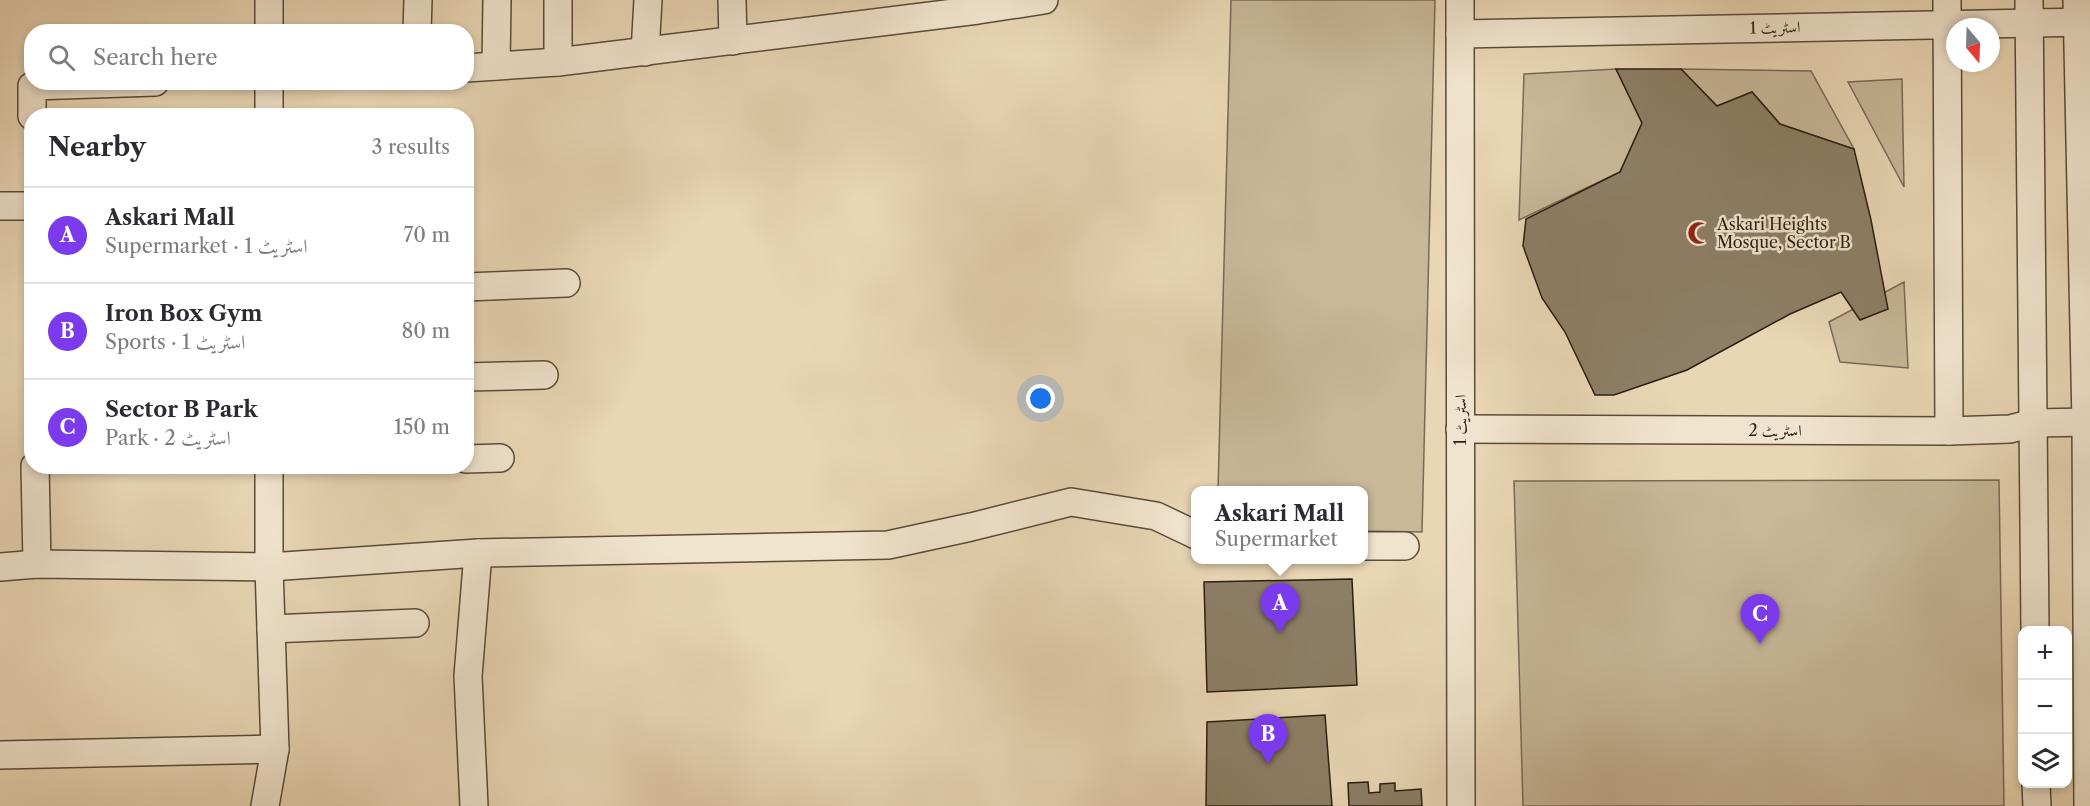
<!DOCTYPE html>
<html lang="en">
<head>
<meta charset="utf-8">
<style>
  body { margin:0; font-family:"Libre Caslon Text",Amiri,serif; background:#f7f7f7; color:#2b2b33 }
  .controls { position:absolute; right:18px; bottom:18px; display:grid; overflow:hidden; border-radius:12px; box-shadow:0 3px 9px #0003 }
  .controls button { width:54px; height:54px; display:grid; place-items:center; padding:0; border:0; border-bottom:2px solid #e1e1e2; background:#fff; color:#2b2b33; font:30px sans-serif }
  .compass { position:absolute; left:1946px; top:18px; width:54px; height:54px; border-radius:50%; background:#fff; box-shadow:0 3px 9px #0003; rotate:161deg }
  .you { position:absolute; left:1041px; top:399px; width:21px; height:21px; margin:-15px; border:4px solid #fff; border-radius:50%; background:#1a73e8; box-shadow:0 0 0 9px #1a73e833 }
  .badge { display:grid; place-items:center; width:39px; height:39px; border-radius:50%; background:#7c3aed; color:#fff; font-size:20px; font-weight:700 }
  .pin { position:absolute; translate:-50% -50px; filter:drop-shadow(0 2px 3px #0008) }
  .pin::after { content:''; position:absolute; top:32px; width:21px; height:18px; background:inherit; clip-path:polygon(0 0,100% 0,50% 100%) }
  .popup { position:absolute; left:1191px; top:486px; width:177px; height:78px; box-sizing:border-box; display:grid; place-content:center; border-radius:12px; background:#fff; filter:drop-shadow(0 2px 4px #0005); font-size:20px; white-space:nowrap; color:#7c7c81 }
  .popup b { font-size:22px; color:#2b2b33 }
  .popup::after { content:''; position:absolute; left:50%; top:100%; margin-left:-12px; border:12px solid transparent; border-top-color:#fff }
  .list { margin:0; padding:0; list-style:none }
  h2 { display:flex; justify-content:space-between; align-items:center; height:78px; margin:0; padding:0 24px; font-size:26px }
  h2 small { font-size:20px; font-weight:400; color:#7c7c81 }
  .list li { display:grid; grid-template-columns:39px 1fr auto; gap:18px; align-items:center; box-sizing:border-box; height:96px; padding:0 24px; border-top:2px solid #e1e1e2 }
  .list b { display:block; font-size:22px; white-space:nowrap }
  .list p { margin:0; font-size:20px; white-space:nowrap; color:#7c7c81 }
  .list em { font-size:20px; font-style:normal; color:#7c7c81 }
  .icon { flex:none; width:33px; height:33px; fill:none; stroke:currentColor; stroke-width:2; stroke-linecap:round; stroke-linejoin:round }
  .map { position:relative; flex:none; width:2090px; height:806px; overflow:hidden }
  .search { position:absolute; background:#fff; box-shadow:0 3px 9px #0003; left:24px; top:24px; width:450px; height:66px; display:flex; align-items:center; gap:15px; box-sizing:border-box; padding:0 21px; border-radius:24px; color:#7c7c81; font-size:22px }
  .panel { position:absolute; background:#fff; box-shadow:0 3px 9px #0003; left:24px; top:108px; width:450px; height:366px; border-radius:24px }
  .map>svg:first-child { display:block }
  .green { fill:#c8b798; stroke:#786a55; stroke-width:1.5 }
  .building { fill:#8d7e66; stroke:#291e12; stroke-width:1.5 }
  .lines { fill:none; stroke-linecap:round; stroke-linejoin:round }
  .minor-casing { stroke:#594c3a; stroke-width:30 }
  .minor { stroke:#f1e4ce; stroke-width:27 }
  .labels { text-anchor:middle; stroke-width:5; stroke-linejoin:round; paint-order:stroke }
  .street-label { font-size:16px; fill:#291e12; stroke:#f1e4ce }
  .poi-label { font-size:16px; fill:#291e12; stroke:#f1e4ce; text-anchor:start }
</style>
</head>
<body>
<div class="map">
<svg width="2090" height="806" viewBox="0 0 2090 806">
  <rect width="100%" height="100%" fill="#e9d6b4"/>
  <filter id="stains"><feTurbulence type="fractalNoise" baseFrequency=".00333" numOctaves="4"/><feColorMatrix values="0 0 0 0 .2 0 0 0 0 .09 0 0 0 0 .02 0 0 0 .5 -.17"/></filter>
  <radialGradient id="worn" r=".72"><stop offset=".6" stop-color="#630" stop-opacity="0"/><stop offset="1" stop-color="#630" stop-opacity=".3"/></radialGradient>
  <g class="green">
    <path d="M1231 0H1435L1422 532 1364 531V490H1218Z"/>
    <path d="M1616 69 1642 123 1620 172 1519 220 1524 74Z"/>
    <path d="M1681 69 1811 71 1854 149 1780 124 1752 92 1717 106Z"/>
    <path d="M1902 79 1904 187 1848 82Z"/>
    <path d="M1904 282 1908 368 1840 362 1829 322Z"/>
    <path d="M1999 480 2004 806H1523L1514 481Z"/>
  </g>
  <g class="building">
    <path d="M1616 69H1681L1717 106 1752 92 1780 124 1854 149 1871 220 1888 309 1860 320 1841 292 1790 314 1687 370 1614 395H1595L1565 332 1542 298 1523 246 1526 219 1620 172 1642 123Z"/>
    <path d="M1352 579 1357 685 1207 692 1204 582Z"/>
    <path d="M1325 715 1332 806H1206L1207 722Z"/>
    <path d="M1368 782 1369 793 1380 792V784L1395 783V791L1421 789 1422 806H1349L1348 783Z"/>
  </g>
  <g class="lines">
    <g class="minor-casing">
      <g id="minor">
        <path d="M732 0 733 41"/>
        <path d="M1460 0 1461 806"/>
        <path d="M1947 0 1949 431"/>
        <path d="M2029 0 2035 630"/>
        <path d="M2077 0 2086 422 2088 806"/>
        <path d="M269 32V0"/>
        <path d="M417 32 418 0"/>
        <path d="M1460 34 2090 22"/>
        <path d="M645 52 648 0"/>
        <path d="M558 62V0"/>
        <path d="M496 66 497 0"/>
        <path d="M466 68 558 62 978 10 1044 0"/>
        <path d="M269 82V116"/>
        <path d="M32 116V86L155 82"/>
        <path d="M0 206H32"/>
        <path d="M466 287 566 283"/>
        <path d="M466 377 544 375"/>
        <path d="M1460 429 1949 431 2010 429 2033 423 2090 422"/>
        <path d="M466 459 500 458"/>
        <path d="M35 466 37 564"/>
        <path d="M1364 546H1405"/>
        <path d="M0 567 37 564 269 567 478 553 888 545 971 527 1071 502 1156 516 1196 535"/>
        <path d="M271 629 415 623"/>
        <path d="M0 755 275 749"/>
        <path d="M2036 784 2037 806"/>
        <path d="M265 806 275 749 269 567V466"/>
        <path d="M474 806 468 676 478 553"/>
      </g>
    </g>
    <use href="#minor" class="minor"/>
  </g>
  <defs>
    <g id="mosque-bare" transform="scale(1.8)"><path d="M3.5-4.9A6 6 0 1 0 3.5 4.9A5 5 0 1 1 3.5-4.9Z" fill="#8f2418" stroke="#f1e4ce" stroke-width="2.5" paint-order="stroke"/></g>
  </defs>
  <g fill-rule="evenodd">
    <use href="#mosque-bare" x="1699" y="233"/>
  </g>
  <g class="labels">
    <g class="street-label">
      <text transform="translate(1775 27) rotate(-1)" y="6">اسٹریٹ 1</text>
      <text transform="translate(1460 420) rotate(-90)" y="6">اسٹریٹ 1</text>
      <text x="1775" y="436">اسٹریٹ 2</text>
    </g>
    <g class="poi-label">
      <text x="1717" y="230">Askari Heights<tspan x="1717" dy="18">Mosque, Sector B</tspan></text>
    </g>
  </g>
  <rect width="100%" height="100%" filter="url(#stains)"/>
  <rect width="100%" height="100%" fill="url(#worn)"/>
</svg>
<div class="controls">
<button>+</button>
<button>−</button>
<button><svg class="icon" aria-label="layers" viewBox="0 0 24 24"><path d="M12 4l9 5-9 5-9-5zM3 14l9 5 9-5"/></svg></button>
</div>
<svg class="compass" viewBox="-18 -18 36 36"><path d="M0-13l5 13h-10z" fill="#e53935"/><path d="M0 13l5-13h-10z" fill="#7c7c81"/></svg>
<div class="you"></div>
<div class="pin badge" style="left:1280px;top:633px">A</div>
<div class="popup"><b>Askari Mall</b>Supermarket</div>
<div class="pin badge" style="left:1268px;top:764px">B</div>
<div class="pin badge" style="left:1760px;top:644px">C</div>
<div class="search"><svg class="icon" aria-label="search" viewBox="0 0 24 24"><circle cx="10" cy="10" r="6"/><path d="M15 15l6 6"/></svg>Search here</div>
<section class="panel">
<h2>Nearby<small>3 results</small></h2>
<ul class="list">
<li><span class="badge">A</span><div><b>Askari Mall</b><p>Supermarket · اسٹریٹ 1</p></div><em>70 m</em></li>
<li><span class="badge">B</span><div><b>Iron Box Gym</b><p>Sports · اسٹریٹ 1</p></div><em>80 m</em></li>
<li><span class="badge">C</span><div><b>Sector B Park</b><p>Park · اسٹریٹ 2</p></div><em>150 m</em></li>
</ul>
</section>
</div>
</body>
</html>
